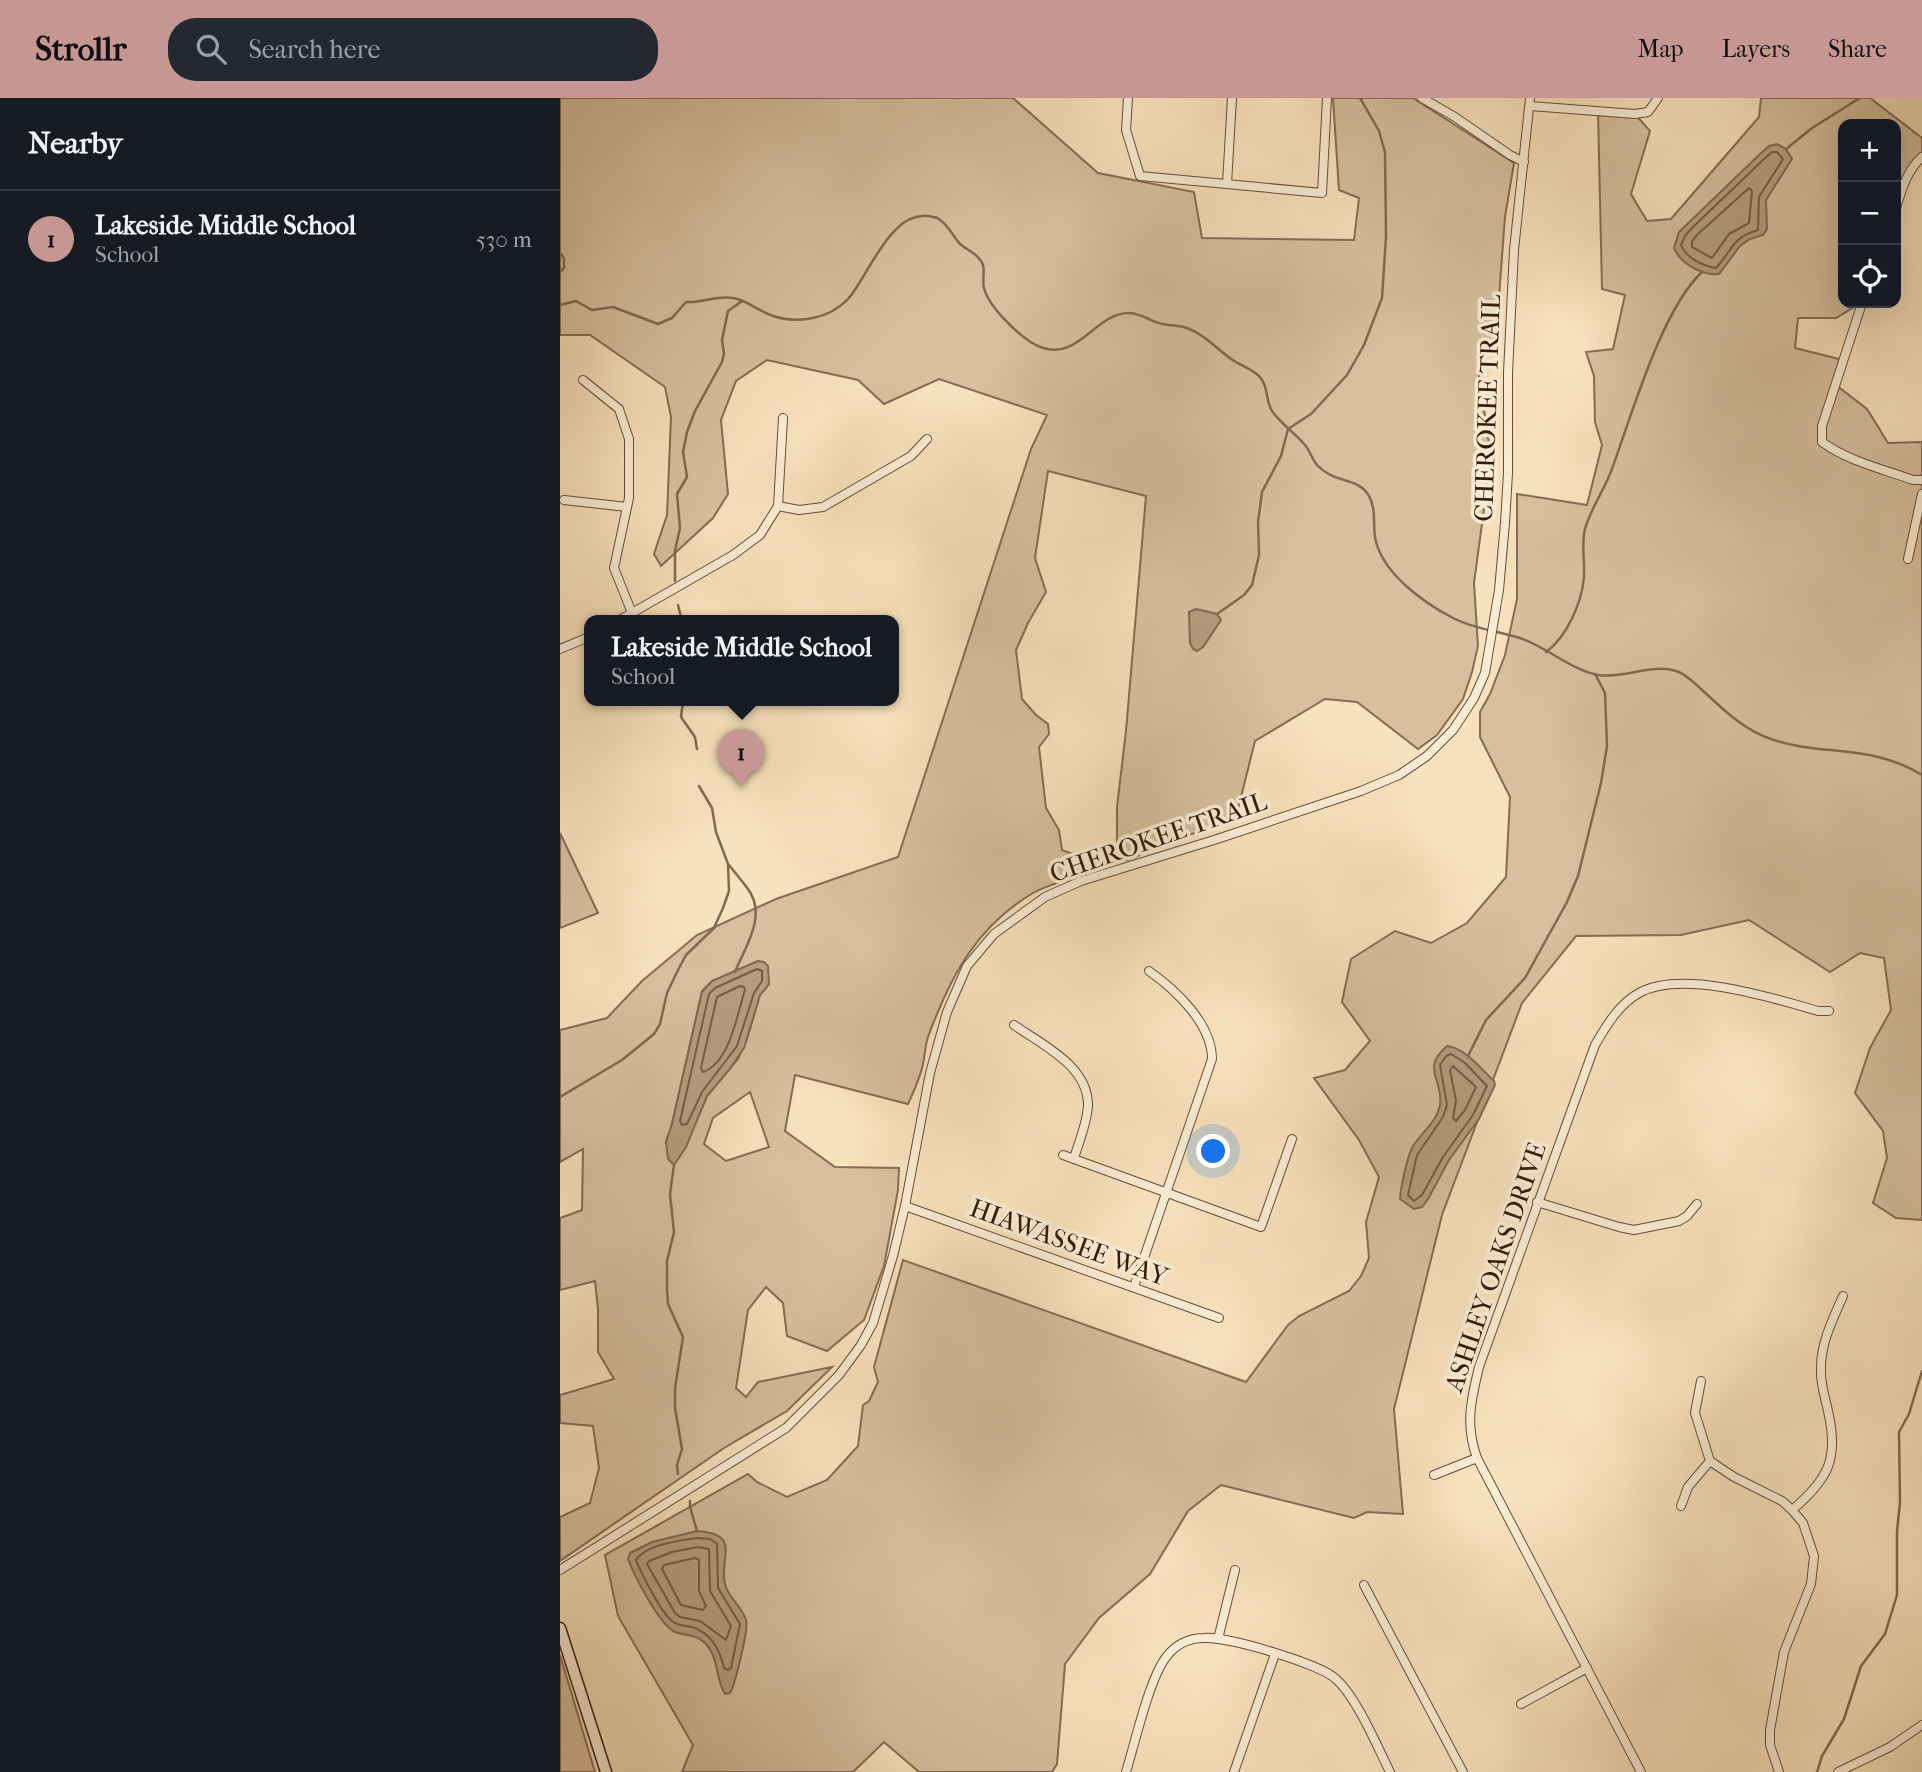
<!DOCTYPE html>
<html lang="en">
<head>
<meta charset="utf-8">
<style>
  body { margin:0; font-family:"IM FELL French Canon",serif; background:#242831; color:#f1f3f6 }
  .controls { position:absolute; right:21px; top:21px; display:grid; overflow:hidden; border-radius:14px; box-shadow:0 7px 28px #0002 }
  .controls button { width:63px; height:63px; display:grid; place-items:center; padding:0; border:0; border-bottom:2px solid #363941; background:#171b24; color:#f1f3f6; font:35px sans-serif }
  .you { position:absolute; left:654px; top:1054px; width:24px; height:24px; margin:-18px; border:5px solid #fff; border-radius:50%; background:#1a73e8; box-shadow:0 0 0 10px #1a73e833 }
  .badge { display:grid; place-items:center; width:46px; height:46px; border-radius:50%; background:#c59692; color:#111; font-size:23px; font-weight:700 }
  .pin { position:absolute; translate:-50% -58px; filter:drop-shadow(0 2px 4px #0008) }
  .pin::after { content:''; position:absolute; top:37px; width:24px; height:21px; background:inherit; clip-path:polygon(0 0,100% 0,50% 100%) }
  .popup { position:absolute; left:24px; top:517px; width:315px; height:91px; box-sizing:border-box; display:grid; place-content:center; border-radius:14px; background:#171b24; filter:drop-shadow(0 2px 5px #0005); font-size:23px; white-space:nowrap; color:#9ea1a6 }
  .popup b { font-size:26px; color:#f1f3f6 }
  .popup::after { content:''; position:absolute; left:50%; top:100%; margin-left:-14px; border:14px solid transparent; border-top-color:#171b24 }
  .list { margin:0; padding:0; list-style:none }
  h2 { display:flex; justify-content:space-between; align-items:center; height:91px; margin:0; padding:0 28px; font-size:30px }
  h2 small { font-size:23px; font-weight:400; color:#9ea1a6 }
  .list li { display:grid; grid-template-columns:46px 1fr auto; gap:21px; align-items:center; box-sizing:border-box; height:98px; padding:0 28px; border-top:2px solid #363941 }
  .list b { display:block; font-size:26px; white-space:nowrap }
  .list p { margin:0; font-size:23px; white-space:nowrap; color:#9ea1a6 }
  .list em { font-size:23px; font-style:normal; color:#9ea1a6 }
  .icon { flex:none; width:38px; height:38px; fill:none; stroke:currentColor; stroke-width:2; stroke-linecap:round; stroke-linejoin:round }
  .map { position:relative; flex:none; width:1362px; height:1674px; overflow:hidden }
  header { display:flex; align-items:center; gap:42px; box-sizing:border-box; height:98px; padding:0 35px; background:#c59692; color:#111 }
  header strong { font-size:33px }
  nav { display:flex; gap:38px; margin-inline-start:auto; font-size:24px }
  .search { width:490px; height:63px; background:#242831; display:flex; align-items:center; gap:18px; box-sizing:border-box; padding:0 24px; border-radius:28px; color:#9ea1a6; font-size:26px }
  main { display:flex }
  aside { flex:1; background:#171b24 }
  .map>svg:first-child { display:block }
  .green { fill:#d7bf9f; stroke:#866c54; stroke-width:2; fill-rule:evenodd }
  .water { fill:#b69d80; stroke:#826951; stroke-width:2 }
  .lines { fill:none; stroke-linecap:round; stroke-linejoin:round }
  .shore { stroke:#765c45; stroke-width:2 }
  .stream { stroke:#826951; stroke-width:2.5 }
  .street-casing { stroke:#664c37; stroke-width:10 }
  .secondary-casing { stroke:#351a0a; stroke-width:13 }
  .street { stroke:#faecd4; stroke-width:8 }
  .secondary { stroke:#faecd4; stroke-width:10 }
  .labels { text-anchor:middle; stroke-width:7; stroke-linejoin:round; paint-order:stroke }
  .street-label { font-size:26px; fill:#351a0a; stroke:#faecd4 }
</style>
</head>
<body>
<header>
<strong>Strollr</strong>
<div class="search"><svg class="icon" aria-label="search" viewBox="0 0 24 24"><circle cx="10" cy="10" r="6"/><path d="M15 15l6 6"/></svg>Search here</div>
<nav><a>Map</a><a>Layers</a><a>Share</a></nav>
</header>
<main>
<aside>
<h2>Nearby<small></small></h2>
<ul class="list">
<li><span class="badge">1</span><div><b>Lakeside Middle School</b><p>School</p></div><em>530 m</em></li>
</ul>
</aside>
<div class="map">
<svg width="1362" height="1674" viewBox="0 0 1362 1674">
  <rect width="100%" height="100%" fill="#f8e1bd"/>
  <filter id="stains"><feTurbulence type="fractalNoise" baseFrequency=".00286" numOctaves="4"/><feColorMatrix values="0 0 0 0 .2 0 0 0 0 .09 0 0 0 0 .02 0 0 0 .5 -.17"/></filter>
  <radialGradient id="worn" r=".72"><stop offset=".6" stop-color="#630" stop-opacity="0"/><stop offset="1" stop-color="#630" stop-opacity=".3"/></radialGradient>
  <g class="green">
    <path d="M0 0H453L538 75 634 94 642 140 794 142 799 100 779 92 773 0H853L954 65 945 119 937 225 934 242 920 256 918 271 931 359 914 485 918 548 912 574 903 601 877 637 858 651 797 604 765 601 695 643 675 723 612 742 571 761 557 764V709L566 633 586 398 488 373 475 460 486 494 468 525 456 552 462 601 476 617 488 626 489 636 479 649 486 710 499 732 502 752 521 759 523 768 519 778C504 783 487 787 473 795 416 829 390 879 368 939 365 948 365 957 363 966 360 980 354 993 348 1006L235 977 225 1033 275 1069 339 1070 338 1092 324 1168 304 1222 267 1253 227 1238 223 1205 206 1189 188 1212 176 1290 186 1299 198 1284 272 1269 227 1313 164 1350 0 1463V1419L30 1405 39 1370 33 1328 0 1325V1297L54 1281 38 1254V1211L35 1183 0 1192V1120L22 1112 23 1051 0 1064V932L47 920 82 883 137 837 216 801 338 759 471 351 487 317 379 281 324 306 298 282 207 262 176 283 161 322 168 396 153 420 101 468 94 456 107 417 111 319 105 289 30 237H0ZM198 863 209 886 200 897 187 941 178 961 147 998 132 1032 106 1044 112 1026 142 893 152 883ZM190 994 209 1049 166 1063 144 1046 153 1020Z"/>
    <path d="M1201 0H1310L1362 40V59L1355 66 1336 110V26H1283V205H1301L1276 220H1238L1235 250 1283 262 1276 287 1307 311 1328 345 1362 344V1122L1336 1120 1313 1105 1327 1060 1323 1033 1295 995 1310 950 1331 912 1324 860 1300 855 1270 874 1189 822 1121 837 1016 838 962 905 882 1117 834 1311 843 1416 807 1414 794 1420 661 1387 628 1413 590 1476 539 1520 505 1566 497 1666 492 1674H359L324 1644 293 1674H122L133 1647 58 1518 45 1457 188 1376 197 1384 227 1399 267 1382 298 1348 303 1307 309 1303 318 1284 314 1269 343 1162 686 1284 728 1227 739 1218 789 1193 801 1178 809 1160 806 1124 819 1079 799 1042 754 980 785 972 810 943 782 904 791 861 835 833 871 845 907 825 946 779 950 699 920 639V614L930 596 945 557 957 501V396L1027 407 1042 347 1035 324 1034 278 1026 254 1053 251 1065 197 1042 191 1038 13 1075 16 1090 33 1071 96 1087 123 1111 121 1199 19Z"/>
    <path d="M0 735 38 815 0 830Z"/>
    <path d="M0 1557 35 1674H0Z"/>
  </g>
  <g class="water">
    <path d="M1217 46 1226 51 1232 61 1206 102 1207 131 1203 137 1190 141 1180 148 1159 176C1142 178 1120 165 1114 150L1119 134 1199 57 1209 48Z"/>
    <path d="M636 511 657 516 661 522 643 549 637 553 633 551 630 545 629 514Z"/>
    <path d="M198 863 204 864 208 868 209 886 200 897 184 950 169 972 147 998 126 1049 114 1067 108 1061 106 1044 112 1026 142 894 152 883Z"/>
    <path d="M887 948C905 950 921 971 934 983L935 987 919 1021 889 1062 868 1101 862 1109 854 1111 840 1101C841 1088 847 1059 853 1048 861 1035 877 1024 880 1007 884 982 860 971 887 948Z"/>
    <path d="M137 1433C185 1436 156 1463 166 1489 170 1501 182 1509 186 1522 189 1530 175 1587 170 1595L165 1596C155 1580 159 1559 145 1545 136 1536 126 1538 115 1534 100 1528 74 1477 68 1461L70 1455 92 1444Z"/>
  </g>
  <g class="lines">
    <g class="shore">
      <path d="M1217 54 1223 61 1199 99 1198 132C1171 140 1173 152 1156 170 1143 168 1126 160 1121 147L1125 138 1132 130 1203 62 1212 54Z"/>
      <path d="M1189 90 1192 93 1189 125 1169 136 1152 160 1132 149V143L1138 136Z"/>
      <path d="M197 871 202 873V883L194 895 177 948 142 994 127 1026 122 1027 120 1023 149 896 155 890Z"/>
      <path d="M180 888 184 889 185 892C177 916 170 965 143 974L141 970 157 899Z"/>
      <path d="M891 956 904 964 927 988 913 1017 883 1059 862 1097 854 1103 848 1097 857 1057 883 1019 887 1007 880 967 886 958Z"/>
      <path d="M893 968 916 989 905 1012 896 1023 893 1020 896 1003 890 972Z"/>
      <path d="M137 1440 150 1441 157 1446 158 1490 180 1526 171 1570 168 1572 164 1570C160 1552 151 1535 132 1529 124 1527 118 1528 112 1523 102 1516 81 1475 76 1462 86 1446 119 1443 137 1440Z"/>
      <path d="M138 1449 149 1451 150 1493 171 1528 166 1542 140 1523 120 1519 115 1515 87 1466 89 1463 112 1454Z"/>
      <path d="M135 1460 139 1462V1493L146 1508 143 1512 121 1507 102 1471 104 1467Z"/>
    </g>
    <g class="stream">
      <path d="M1226 51 1252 30 1300 0"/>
      <path d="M0 155 4 160V170L0 174"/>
      <path d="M0 207 16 203 32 212 53 209 98 226 112 220 126 204C142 205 157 197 173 200 186 202 196 211 208 216 234 227 268 222 288 201 309 178 331 108 373 119 375 119 378 120 380 122 388 127 393 138 400 146 407 152 420 157 423 167 425 174 422 183 424 190 429 210 464 244 483 250 519 261 535 217 567 215 581 214 590 224 603 226 611 228 619 227 627 230 644 236 657 251 671 261 680 267 691 271 698 277 709 287 705 302 712 313 721 326 735 335 745 347 750 353 752 361 757 367 774 386 799 379 809 398 817 411 812 430 816 444 825 477 864 505 893 520 914 531 938 533 960 540 987 549 1009 571 1038 577 1064 581 1091 565 1116 573 1126 576 1134 585 1141 591 1162 610 1183 632 1211 641 1263 659 1310 645 1362 677"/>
      <path d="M115 483V453L120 430 117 396 127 379 123 354 127 334 135 313 162 264 164 256 162 242 168 213 182 203"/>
      <path d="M118 507 122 523"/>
      <path d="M657 516 684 497 692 487 699 457 698 424 702 394 721 358 728 331 751 316 787 277 804 247 822 200 826 139 825 54 819 33 800 0"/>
      <path d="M986 554C1007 539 1022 504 1024 479 1025 463 1021 447 1025 431 1031 409 1046 390 1053 368 1072 316 1102 211 1142 174"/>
      <path d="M123 603 121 619 135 639 137 651"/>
      <path d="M169 767C176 776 184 785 190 794 206 820 185 849 175 874"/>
      <path d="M908 958 926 922 965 880 1007 804 1018 778 1041 685 1047 648 1045 595 1035 576"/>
      <path d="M0 999 62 962 94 936 100 926 107 895 118 872 126 857 154 830 163 810 169 793 168 766 156 734 152 710 139 688"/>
      <path d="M114 1067 110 1096 114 1134 107 1163V1192L108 1206 123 1239 115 1290V1310L122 1351 117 1367 118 1376"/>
      <path d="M130 1403V1409L137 1433"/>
      <path d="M1257 1674 1262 1658 1284 1621 1301 1568 1325 1536 1337 1497V1434L1340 1404 1339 1334 1349 1316 1362 1273"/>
    </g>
    <g class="street-casing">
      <g id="street">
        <path d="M568 0 566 32 580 78 762 95 767 0"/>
        <path d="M862 0 895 19 950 57 964 64"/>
        <path d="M970 8 1075 16 1088 14 1098 0"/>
        <path d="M667 86 672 0"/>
        <path d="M1336 110C1342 91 1347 72 1362 59"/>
        <path d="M1302 205 1262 328V344C1288 363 1322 371 1353 382H1362"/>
        <path d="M23 282 59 311 69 341V400L54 470 72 515"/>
        <path d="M4 402 67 409"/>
        <path d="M218 408 239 412 263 409 351 358 367 341"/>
        <path d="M1348 461 1362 396"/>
        <path d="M58 523 173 457 200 437 218 408 223 320"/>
        <path d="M0 551 29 539"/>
        <path d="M454 927C481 946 529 968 528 1008 527 1025 519 1044 514 1060"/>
        <path d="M503 1057 701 1129 732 1041"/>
        <path d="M977 1104 1059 1129 1074 1132 1119 1123 1127 1118 1137 1106"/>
        <path d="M345 1108 659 1220"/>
        <path d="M574 1189 652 961C652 926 616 892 589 873"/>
        <path d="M1141 1283 1135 1315 1150 1363 1174 1379 1222 1403 1232 1412 1243 1425 1254 1458 1251 1486 1224 1554 1210 1632V1647L1219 1674"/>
        <path d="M874 1377 917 1360"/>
        <path d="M1121 1408 1128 1389 1150 1363"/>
        <path d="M1232 1412C1269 1381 1279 1360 1268 1313 1265 1299 1260 1285 1261 1270 1261 1244 1273 1221 1283 1198"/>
        <path d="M0 1472 226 1330 279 1277 301 1247 313 1225 333 1158 345 1108 370 975 387 914 407 868 434 836 485 799 521 783 654 742 801 693 839 677 867 658 893 632 914 600 925 575 939 492 945 425 948 375V275L954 152 970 0"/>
        <path d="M804 1487 903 1674"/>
        <path d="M658 1541 675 1472"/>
        <path d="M961 1606 1027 1570"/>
        <path d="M566 1674C575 1645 590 1578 607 1558 616 1546 630 1540 644 1540 667 1538 760 1566 776 1581 797 1600 817 1648 830 1674"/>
        <path d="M674 1674 715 1556"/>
        <path d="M1081 1674 917 1360C905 1327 911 1302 919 1269L1035 947C1046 928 1059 906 1079 895 1122 871 1213 900 1258 913H1269"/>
        <path d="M1278 1674 1330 1649 1362 1627"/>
      </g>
    </g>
    <g class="secondary-casing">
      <path id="secondary" d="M0 1530 46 1674"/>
    </g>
    <use href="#street" class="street"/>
    <use href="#secondary" class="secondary"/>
  </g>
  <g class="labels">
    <g class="street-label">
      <text transform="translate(927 310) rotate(-88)" y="9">CHEROKEE TRAIL</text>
      <text transform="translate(598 739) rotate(-19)" y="9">CHEROKEE TRAIL</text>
      <text transform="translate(509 1144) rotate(20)" y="9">HIAWASSEE WAY</text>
      <text transform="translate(935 1169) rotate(-71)" y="9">ASHLEY OAKS DRIVE</text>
    </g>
  </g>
  <rect width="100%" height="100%" filter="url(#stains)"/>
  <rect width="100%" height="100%" fill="url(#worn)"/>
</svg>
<div class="controls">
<button>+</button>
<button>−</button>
<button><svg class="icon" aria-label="locate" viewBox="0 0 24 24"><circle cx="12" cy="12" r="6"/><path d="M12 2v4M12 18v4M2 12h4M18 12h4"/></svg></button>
</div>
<div class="you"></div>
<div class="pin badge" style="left:181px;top:689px">1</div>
<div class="popup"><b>Lakeside Middle School</b>School</div>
</div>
</main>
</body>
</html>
